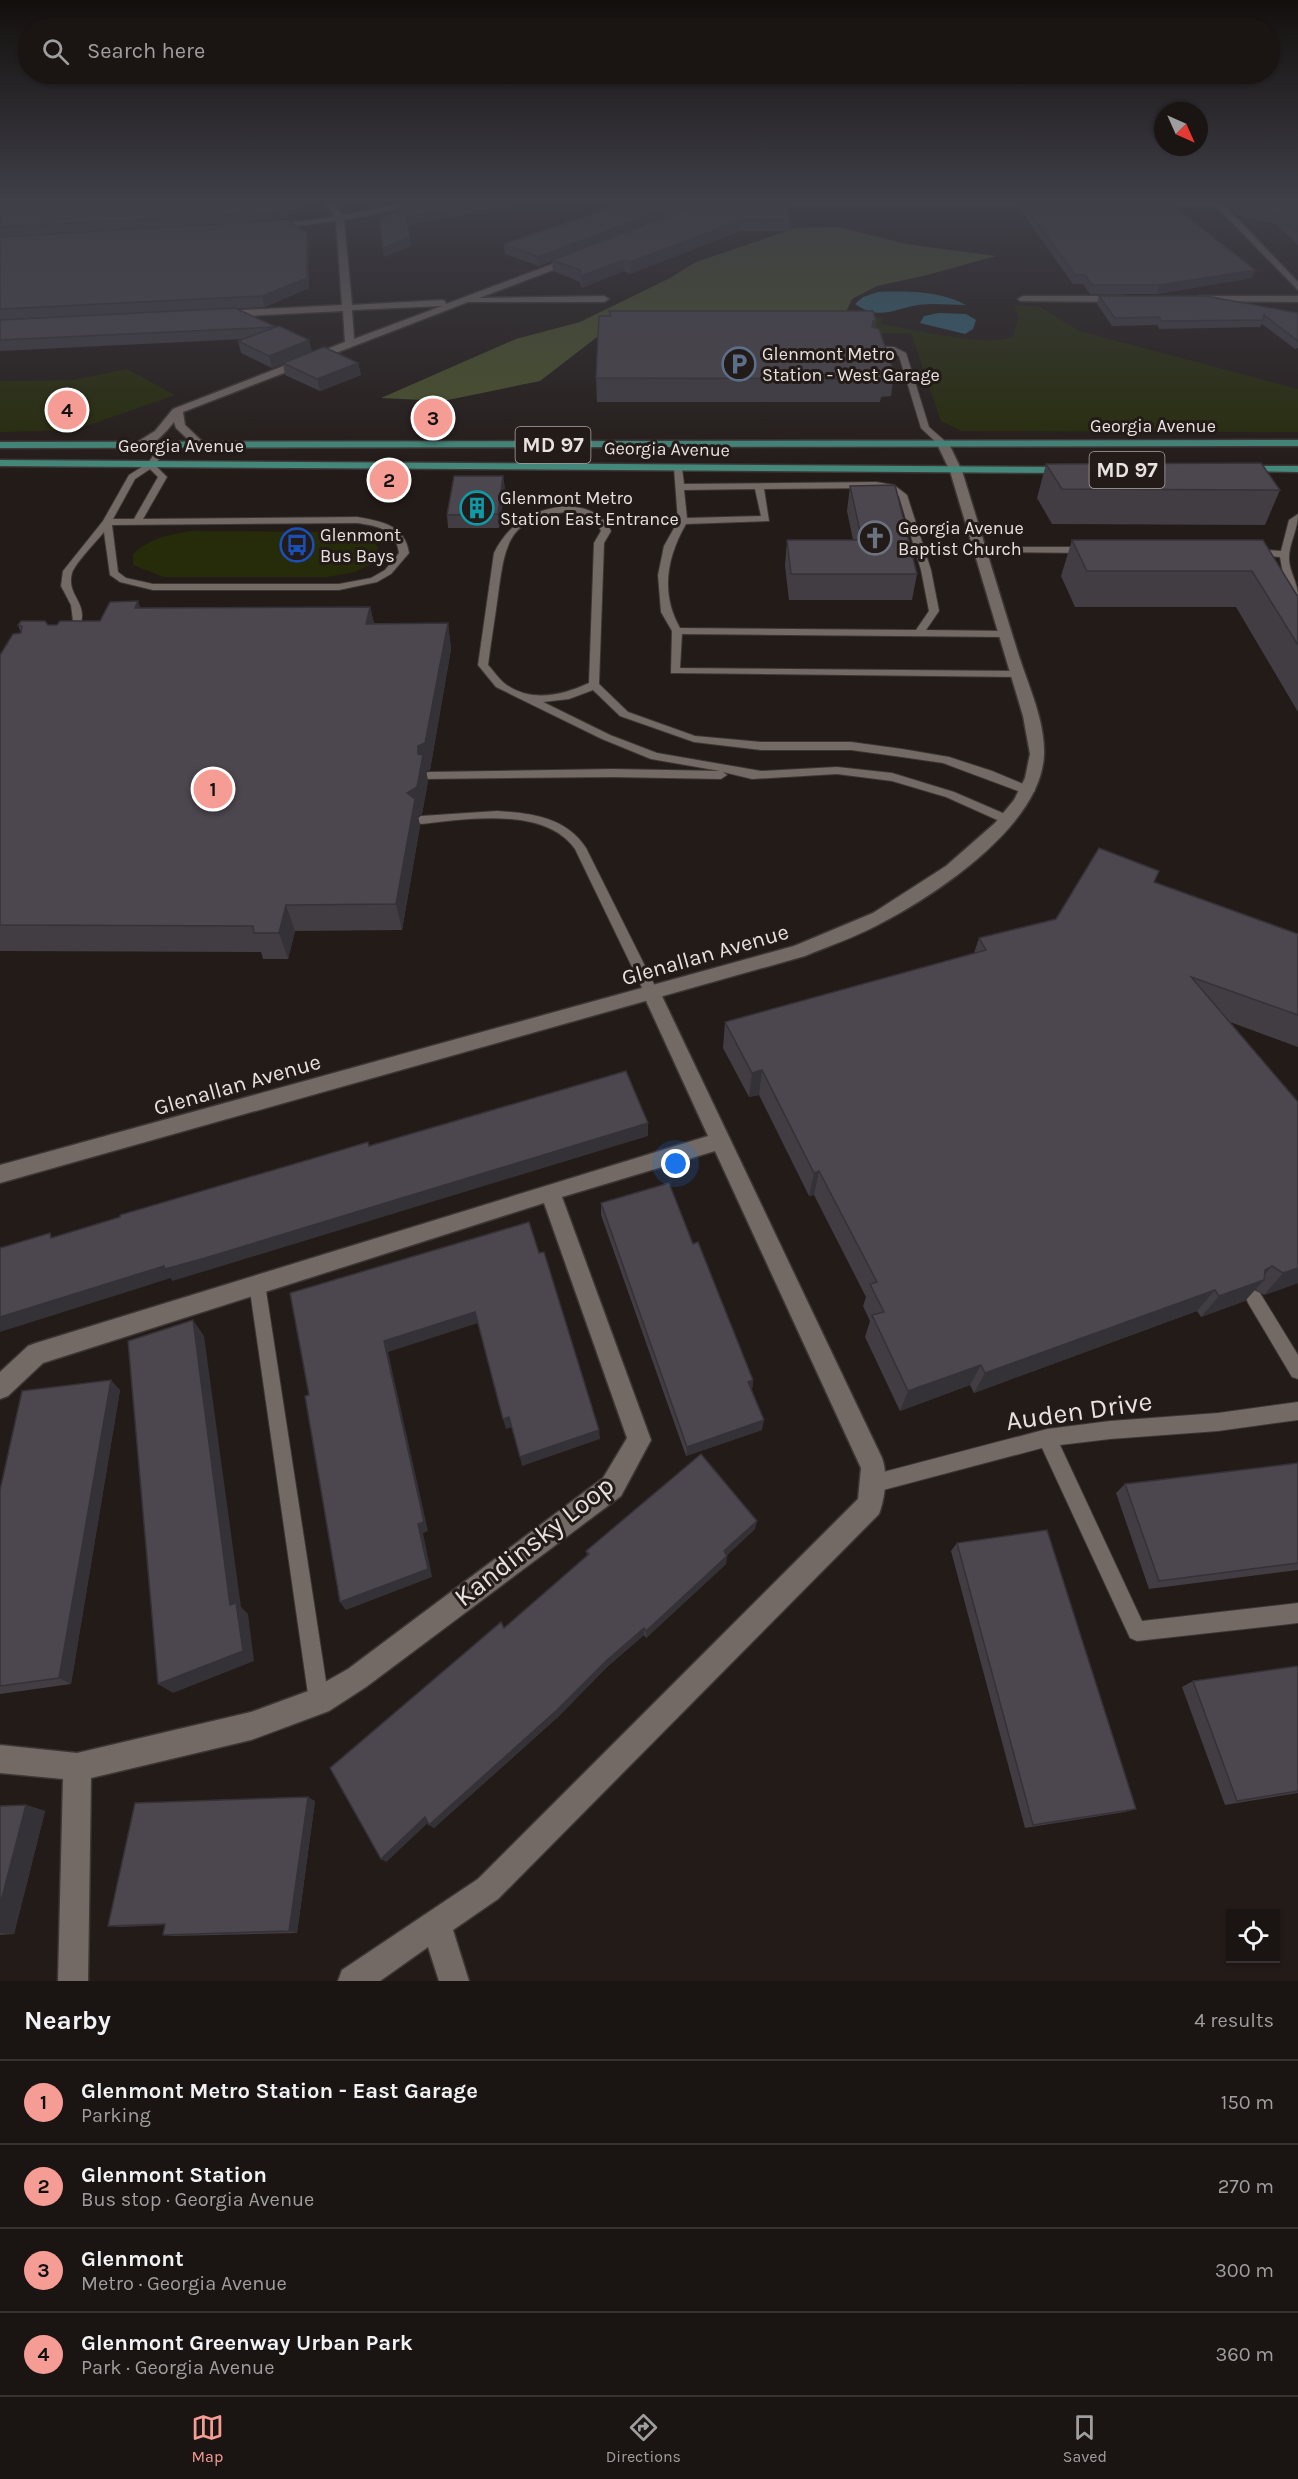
<!DOCTYPE html>
<html lang="en">
<head>
<meta charset="utf-8">
<style>
  body { margin:0; font-family:Karla,sans-serif; background:#272120; color:#f1f3f6 }
  .controls { position:absolute; right:18px; bottom:18px; display:grid; overflow:hidden; border-radius:0px; box-shadow:0 2px 4px #0004 }
  .controls button { width:54px; height:54px; display:grid; place-items:center; padding:0; border:0; border-bottom:2px solid #383332; background:#1a1412; color:#f1f3f6; font:30px sans-serif }
  .compass { position:absolute; left:1154px; top:102px; width:54px; height:54px; border-radius:50%; background:#1a1412; box-shadow:0 2px 4px #0004; rotate:135deg }
  .you { position:absolute; left:676px; top:1164px; width:21px; height:21px; margin:-15px; border:4px solid #fff; border-radius:50%; background:#1a73e8; box-shadow:0 0 0 9px #1a73e833 }
  .badge { display:grid; place-items:center; width:39px; height:39px; border-radius:50%; background:#f59c94; color:#111; font-size:20px; font-weight:700 }
  .pin { position:absolute; translate:-50% -50%; border:3px solid #fff; box-shadow:0 2px 6px #0006 }
  .list { margin:0; padding:0; list-style:none }
  h2 { display:flex; justify-content:space-between; align-items:center; height:78px; margin:0; padding:0 24px; font-size:26px }
  h2 small { font-size:20px; font-weight:400; color:#9f9e9f }
  .list li { display:grid; grid-template-columns:39px 1fr auto; gap:18px; align-items:center; box-sizing:border-box; height:84px; padding:0 24px; border-top:2px solid #383332 }
  .list b { display:block; font-size:22px; white-space:nowrap }
  .list p { margin:0; font-size:20px; white-space:nowrap; color:#9f9e9f }
  .list em { font-size:20px; font-style:normal; color:#9f9e9f }
  .icon { flex:none; width:33px; height:33px; fill:none; stroke:currentColor; stroke-width:2; stroke-linecap:round; stroke-linejoin:round }
  .map { position:relative; flex:none; width:1298px; height:1981px; overflow:hidden }
  .search { position:absolute; background:#1a1412; box-shadow:0 2px 4px #0004; left:18px; right:18px; top:18px; height:66px; display:flex; align-items:center; gap:15px; box-sizing:border-box; padding:0 21px; border-radius:33px; color:#9f9e9f; font-size:22px }
  .sheet { height:414px; background:#1a1412 }
  nav { display:flex; justify-content:space-around; align-items:center; box-sizing:border-box; height:84px; border-top:2px solid #383332; background:#1a1412; font-size:16px; color:#9f9e9f }
  nav a { display:grid; justify-items:center; gap:3px }
  nav .on { color:#f59c94 }
  .map>svg:first-child { display:block }
  .green { fill:#262c09 }
  .forest { fill:#4b5329 }
  .water { fill:#356a7d }
  .lines { fill:none; stroke-linecap:round; stroke-linejoin:round }
  .service-casing { stroke:#3c3634; stroke-width:2 }
  .minor-casing { stroke:#3c3634; stroke-width:3 }
  .tertiary-casing { stroke:#3c3634; stroke-width:3 }
  .primary-casing { stroke:#3c3634; stroke-width:3 }
  .service { fill:#736965; fill-rule:evenodd }
  .minor { fill:#736965; fill-rule:evenodd }
  .tertiary { fill:#736965; fill-rule:evenodd }
  .primary { fill:#448b7d; fill-rule:evenodd }
  .wall { fill:#413d43 }
  .shaded-wall { fill:#353237 }
  .building { fill:#4c474e; stroke:#353237; stroke-width:1.5 }
  .labels { text-anchor:middle; stroke-width:6; stroke-linejoin:round; paint-order:stroke }
  .far-poi-label { font-size:18px; fill:#e7e2df; stroke:#231b18; text-anchor:start }
  .far-street-label { font-size:18px; fill:#e7e2df; stroke:#231b18 }
  .shield { fill:#231b18; stroke:#aca6a3; stroke-width:1.5 }
  .shield-label { font-size:21px; font-weight:bold; fill:#e7e2df }
  .street-label { font-size:22px; fill:#e7e2df; stroke:#231b18 }
  .near-street-label { font-size:27px; fill:#e7e2df; stroke:#231b18 }
</style>
</head>
<body>
<div class="map">
<svg width="1298" height="1981" viewBox="0 0 1298 1981">
  <rect width="100%" height="100%" fill="#231b18"/>
  <g class="green">
    <path d="M1014 305 1040 307 1079 331 1298 389V432L962 431 941 421 911 333 870 334 863 316 881 318 882 324C905 328 999 350 1014 335L1018 317Z"/>
    <path d="M127 369 175 395 75 430 0 432V381L74 380Z"/>
    <path d="M191 531 356 532C369 538 378 540 379 555L372 564 355 572 327 577H164L133 565V554C150 538 168 535 191 531Z"/>
  </g>
  <path class="forest" d="M839 227 906 244 996 256 927 275 877 286 852 299 846 312 601 334 540 381 443 401 381 398 516 339 580 322 670 278 696 262 796 228Z"/>
  <g class="water">
    <path d="M878 292C906 291 941 291 966 305 950 305 934 303 918 305 893 309 880 321 855 304L863 297Z"/>
    <path d="M939 313 966 314 976 320 973 329 965 334 920 323 924 316Z"/>
  </g>
  <g class="lines">
    <g class="service-casing">
      <g id="service">
        <path d="M871 346 894 347 906 353 929 427 946 442V446H940L921 428 899 356 892 351 871 350Z"/>
        <path d="M161 444 168 446 155 465 167 477 143 519 357 517C381 521 405 525 409 553L391 574 377 582 339 590H153L120 582 110 575 104 532C96 542 76 562 72 573 65 600 96 602 74 639H66L65 637 73 621 71 605 61 586 63 571 103 521 129 475 148 463ZM150 469 158 477 134 519H113L135 479ZM357 523C378 526 396 529 399 553L385 570 371 578 339 584H153L126 578 118 572 112 525Z"/>
        <path d="M678 465 682 468 684 484 876 482 894 485 907 495 931 570 939 611 926 630 1006 631 1011 634 1006 637 682 634 680 668 1018 671 1023 674 1018 677 671 673 672 631 661 612 658 575 664 546 678 521 674 468ZM876 488 889 489 899 496 921 570 929 611 916 630 680 628C660 593 667 557 686 524L769 521 764 489ZM755 489 761 516 687 518 684 490Z"/>
        <path d="M567 506C587 508 602 512 611 531L604 543 599 684 628 712 695 736 761 742H851L902 749 949 757 992 771 1033 788 1035 791 1029 795 943 763 902 757 851 750H761L694 742 620 716 593 690 569 699 543 702 610 735 657 753 761 771 837 767 892 773 954 792 1012 817 1014 820 1012 823H1004L946 797 892 781 837 774 752 779 723 772 727 775 721 779 613 777 425 779V773L429 772 613 769 720 771 651 759 602 739 496 687 478 665 494 553C509 522 534 509 567 506ZM567 512C583 513 595 516 601 531L594 543 589 683C561 696 530 703 504 683 498 678 493 670 488 665 491 641 495 618 498 595 505 544 508 517 567 512Z"/>
        <path d="M1298 514C1298 530 1289 543 1289 558 1289 572 1298 582 1298 596L1295 595 1283 574 1280 557 1253 555 1248 552 1253 549 1281 551 1289 520Z"/>
        <path d="M980 547H1087L1092 550 1087 553 977 552V548Z"/>
        <path d="M497 811C531 813 566 817 586 848L658 992 656 996H646L575 849C545 806 466 819 421 824L415 820 421 816Z"/>
        <path d="M257 1276 263 1279 265 1284 329 1701 326 1708 319 1711 312 1708 309 1701 249 1284 251 1279Z"/>
        <path d="M1254 1290 1260 1293 1298 1355V1379L1292 1377 1248 1303 1246 1298 1248 1293Z"/>
        <path d="M1298 1402V1420L1218 1431 1110 1439 1060 1445 1142 1621 1298 1603V1623L1137 1641 1130 1638 1042 1448 872 1493 866 1490 863 1484 866 1478 872 1475 1047 1429 1110 1421 1218 1413Z"/>
      </g>
    </g>
    <g class="minor-casing">
      <g id="minor">
        <path d="M322 200H331L343 215 423 200H440L344 220 352 305 442 300 445 301 446 304 574 256 577 257V261L479 298 604 296 609 299 604 302H468L183 412 185 425 205 444V448H197L176 428 174 422C165 433 150 451 134 448V444L155 431 173 409 345 342 343 311 224 317 219 314 224 311 342 305 336 221 271 229 267 227 271 225 335 217ZM442 306 354 339 352 310Z"/>
        <path d="M1210 200 1298 202V206H1225L1298 282V290L1216 206H1150L1146 204 1150 202H1211Z"/>
        <path d="M763 202H1044L1048 204 1044 206H760V202Z"/>
        <path d="M1023 296H1123L1128 299 1123 302 1020 301 1018 299Z"/>
        <path d="M1199 296H1298V302L1196 301 1194 299Z"/>
        <path d="M651 985 657 987 660 992 882 1458C888 1474 885 1498 879 1514L498 1899 453 1930 469 1981H439L428 1947 380 1981H338L342 1970 478 1879 858 1499 861 1468 715 1151 562 1197 651 1440 621 1496 366 1687 329 1711 251 1740 91 1778 88 1981H58L63 1779 0 1773V1745L77 1753 251 1712 311 1690 348 1669 603 1478 627 1438 544 1203 43 1363 8 1396 0 1399V1372L28 1346 36 1343 708 1136 642 992 645 987Z"/>
      </g>
    </g>
    <g class="tertiary-casing">
      <path id="tertiary" d="M943 441 949 444 962 471C981 532 999 592 1018 653 1028 685 1045 720 1044 754 1042 826 934 896 876 926 853 938 829 946 805 956L0 1183V1165L794 946 873 913 946 866 995 823 1014 800 1025 778 1030 754 1023 716 950 471 937 444Z"/>
    </g>
    <g class="primary-casing">
      <g id="primary">
        <path d="M1298 440V446L0 448V442Z"/>
        <path d="M0 460 1068 467 1074 470 1068 473 0 466Z"/>
        <path d="M1243 466H1298V472L1239 471 1237 469Z"/>
      </g>
    </g>
    <use href="#service" class="service"/>
    <use href="#minor" class="minor"/>
    <use href="#tertiary" class="tertiary"/>
    <use href="#primary" class="primary"/>
  </g>
  <g class="wall">
    <path d="M0 200H311L281 220 309 243V288L265 307 12 319 276 327 312 352 358 363 361 375 320 391 285 375 283 364 272 368 241 353 238 341 245 339 0 351V237L76 233 0 237Z"/>
    <path d="M382 200H410L399 202Z"/>
    <path d="M634 200 790 220V231H740L630 274 624 271 582 288 580 282 553 271 552 261 539 266 505 254 504 244Z"/>
    <path d="M1233 200H1298V245L1276 224 1238 216 1230 208Z"/>
    <path d="M1021 201 1252 278 1157 294H1090L1083 284H1073L1019 208Z"/>
    <path d="M1099 296 1298 313V348L1295 349 1262 324 1260 327 1159 329 1157 325 1112 326 1097 304Z"/>
    <path d="M609 311 876 321 875 328 894 372 891 396 881 397 880 402H597L596 378 610 316Z"/>
    <path d="M1046 464 1280 490 1265 525 1052 524 1037 498Z"/>
    <path d="M503 476 505 489 499 528H448L447 515Z"/>
    <path d="M850 486 917 574 912 600H789L785 566 787 540H853L847 511Z"/>
    <path d="M1072 540H1263L1298 597V712L1236 607H1075L1061 576Z"/>
    <path d="M370 607 374 623H448L451 649 430 770 426 771 428 781 422 814 418 816 420 826 402 930 295 931 288 959H263L261 952 0 951V655L21 633 18 625H57L100 621 140 608Z"/>
    <path d="M1154 882 1298 934V1047L1230 1022 1298 1102V1283L1264 1295 1255 1289 1245 1301 1201 1317 1197 1311 974 1393 970 1385 900 1411 865 1337 870 1321 863 1306 866 1297 814 1195 809 1196 759 1095 749 1097 723 1048 725 1022 974 953 979 938 1056 919Z"/>
    <path d="M601 1203 693 1244 753 1380 752 1390 762 1430 686 1456 601 1215Z"/>
    <path d="M120 1390 71 1684 0 1694V1490Z"/>
    <path d="M1298 1463V1570L1149 1589 1116 1493 1125 1484Z"/>
    <path d="M755 1529 727 1555 726 1564 646 1638 644 1635 607 1667 559 1716 434 1828 428 1822 386 1862 504 1628 587 1555 586 1551Z"/>
    <path d="M957 1543 1136 1809 1125 1812 1025 1828 951 1551Z"/>
    <path d="M1298 1666V1793L1225 1805 1182 1687 1193 1681Z"/>
    <path d="M315 1801 297 1933 174 1936 163 1935 165 1925 120 1927 108 1926Z"/>
    <path d="M26 1805 45 1811 14 1934 0 1935V1806Z"/>
  </g>
  <g class="shaded-wall">
    <path d="M295 200H311L278 222 276 213Z"/>
    <path d="M399 200H410L399 202Z"/>
    <path d="M494 200H543L407 226 406 217Z"/>
    <path d="M689 200H713L552 260V261L539 266 538 257Z"/>
    <path d="M741 220 740 231 630 274V262Z"/>
    <path d="M307 233 309 243V288L265 307 262 296Z"/>
    <path d="M410 237 411 246 384 257 383 248Z"/>
    <path d="M623 260 624 271 582 288 581 276Z"/>
    <path d="M1255 270 1252 278 1157 294 1159 285Z"/>
    <path d="M873 321H876L873 344H869Z"/>
    <path d="M309 340 312 352 283 363V364L272 368 269 356Z"/>
    <path d="M358 363 361 375 320 391 317 379Z"/>
    <path d="M503 476 505 489 499 528 498 514Z"/>
    <path d="M138 601 148 628 135 608Z"/>
    <path d="M370 607 376 633 366 624Z"/>
    <path d="M448 623 451 649 430 770 426 771 428 781 422 814 418 816 420 826 402 930 396 904 407 793Z"/>
    <path d="M286 905 295 931 288 959 279 933Z"/>
    <path d="M762 1070 759 1095 749 1097 752 1073Z"/>
    <path d="M648 1123V1136L212 1269 172 1281 171 1278 0 1332V1317L164 1266Z"/>
    <path d="M819 1171 814 1195 809 1196 814 1173Z"/>
    <path d="M1272 1266 1259 1281 1264 1280 1245 1301 1201 1317 1219 1296Z"/>
    <path d="M1298 1268V1283L1264 1295 1283 1273Z"/>
    <path d="M1215 1290 1197 1311 974 1393 985 1373Z"/>
    <path d="M475 1312 478 1323 388 1352 428 1531 423 1533 432 1577 346 1610 340 1602 384 1341Z"/>
    <path d="M193 1320 204 1336 241 1607 248 1614 254 1661 173 1693 158 1684 230 1605Z"/>
    <path d="M981 1365 970 1385 900 1411 908 1391Z"/>
    <path d="M111 1380 120 1390 71 1684 59 1678Z"/>
    <path d="M753 1380 752 1390 748 1382Z"/>
    <path d="M509 1417 512 1427 506 1429 503 1419Z"/>
    <path d="M764 1420 762 1430 686 1456 687 1447Z"/>
    <path d="M599 1430 600 1439 522 1466 520 1457Z"/>
    <path d="M757 1521 755 1529 722 1560 724 1551Z"/>
    <path d="M727 1556 726 1564 646 1638V1631Z"/>
    <path d="M644 1628V1635L607 1667 559 1716 434 1828 429 1825 606 1661Z"/>
    <path d="M308 1797 315 1801 297 1933 289 1931Z"/>
    <path d="M26 1805 45 1811 14 1934 0 1933V1905Z"/>
    <path d="M425 1817 430 1821 386 1862 381 1859Z"/>
  </g>
  <g class="building">
    <path d="M0 200H295L276 213 0 227Z"/>
    <path d="M414 200H494L406 217 410 237 383 248 380 219Z"/>
    <path d="M634 200H689L538 257 504 244Z"/>
    <path d="M711 200H787L790 220H741L630 262 623 260 581 276 580 270 552 260Z"/>
    <path d="M1234 200H1298V232L1279 214 1241 207Z"/>
    <path d="M1021 201H1167L1255 270 1159 285H1092L1085 275H1075Z"/>
    <path d="M287 220 307 233V278L262 296 0 309V237Z"/>
    <path d="M1099 296H1206L1298 313V341L1264 315 1263 320 1161 321 1159 317 1115 318Z"/>
    <path d="M235 308 276 327 0 340V320Z"/>
    <path d="M609 311H873L876 321H873L872 327 879 329 894 372 883 373V379L596 378 599 316H611Z"/>
    <path d="M279 326 309 340 269 356 238 341Z"/>
    <path d="M324 347 358 363 317 379 283 363Z"/>
    <path d="M1261 463 1280 490 1062 489 1046 464Z"/>
    <path d="M454 476H503L498 514 447 515Z"/>
    <path d="M895 485 917 574H791L787 540H862L850 486Z"/>
    <path d="M1072 540H1263L1298 597V645L1252 571H1087Z"/>
    <path d="M138 601 135 608 370 607 366 624 448 623 425 743 418 746V754L423 755 417 787 407 793 415 799 396 904 286 905 279 933H254L253 926 0 925V655L13 634 21 633 22 626 18 625 21 621H45L48 625H57L60 621H100L110 602Z"/>
    <path d="M1099 848 1159 871 1154 882 1298 934V1015L1191 977 1298 1102V1268L1283 1273 1272 1266 1265 1270 1264 1280 1219 1296 1215 1290 985 1373 981 1365 908 1391 872 1315 884 1312 870 1284 877 1282 819 1171 814 1173 762 1070 752 1073 725 1022 986 950 979 938 1056 919Z"/>
    <path d="M626 1071 648 1123 205 1258 165 1269 164 1266 0 1317V1248L50 1233 51 1238 120 1217V1215L338 1151 368 1142 369 1146Z"/>
    <path d="M669 1183 693 1244 698 1242 753 1380 748 1382 764 1420 687 1447 601 1203Z"/>
    <path d="M529 1222 539 1253 544 1252 599 1430 520 1457 509 1417 503 1419 475 1312 384 1341 424 1522 418 1524 428 1569 340 1602 305 1396 309 1395 290 1293Z"/>
    <path d="M193 1320 230 1605 236 1603 243 1651 158 1684 128 1341Z"/>
    <path d="M111 1380 59 1678 0 1686V1490L22 1391Z"/>
    <path d="M701 1454 757 1521 724 1551 727 1556 646 1631 644 1628 606 1661 557 1710 429 1825 425 1817 381 1859 330 1768 501 1622 504 1628 589 1554 586 1551Z"/>
    <path d="M1298 1463V1563L1159 1581 1125 1484Z"/>
    <path d="M1047 1530 1136 1809 1033 1825 957 1543Z"/>
    <path d="M1298 1666V1791L1237 1801 1193 1681Z"/>
    <path d="M308 1797 289 1931 163 1935 165 1924 108 1926 135 1803Z"/>
    <path d="M26 1805 0 1905V1806Z"/>
  </g>
  <linearGradient id="sky" x2="0" y2="1"><stop stop-color="#130f0d"/><stop offset="0.42" stop-color="#3f3f48"/><stop offset="1" stop-color="#3f3f48" stop-opacity="0"/></linearGradient>
  <rect width="1298" height="477" fill="url(#sky)"/>
  <defs>
    <g id="parking-ring" transform="scale(1.725)"><circle r="9.5" fill="#231b18" stroke="#5c6f8a" stroke-width="1.5"/><path d="M-3.5-5.5H1a3.5 3.5 0 0 1 0 7H-1V5.5H-3.5ZM-1-3.4V-.6H.8a1.4 1.4 0 0 0 0-2.8Z" fill="#5c6f8a"/></g>
    <g id="building-ring" transform="scale(1.725)"><circle r="9.5" fill="#231b18" stroke="#0f9aa8" stroke-width="1.5"/><path d="M-4-6H4V6H1V3H-1V6H-4ZM-2.5-4.3h1.7v1.8h-1.7ZM.8-4.3h1.7v1.8H.8ZM-2.5-1h1.7V.8h-1.7ZM.8-1h1.7V.8H.8Z" fill="#0f9aa8"/></g>
    <g id="church-ring" transform="scale(1.725)"><circle r="9.5" fill="#231b18" stroke="#6b7280" stroke-width="1.5"/><path d="M-1.2-6h2.4v3.5h3.3v2.4h-3.3V6h-2.4V-.1h-3.3v-2.4h3.3Z" fill="#6b7280"/></g>
    <g id="bus-ring" transform="scale(1.725)"><circle r="9.5" fill="#231b18" stroke="#1a4fb4" stroke-width="1.5"/><path d="M-5-6H5V4H4V6H2V4H-2V6H-4V4H-5ZM-3.5-4V0h7V-4ZM-3.5 1.2v1.5H-2V1.2ZM2 1.2v1.5H3.5V1.2Z" fill="#1a4fb4"/></g>
  </defs>
  <g fill-rule="evenodd">
    <use href="#parking-ring" x="739" y="364"/>
    <use href="#building-ring" x="477" y="508"/>
    <use href="#church-ring" x="875" y="538"/>
    <use href="#bus-ring" x="297" y="545"/>
  </g>
  <g class="labels">
    <g class="far-poi-label">
      <text x="762" y="360">Glenmont Metro<tspan x="762" dy="21">Station - West Garage</tspan></text>
      <text x="500" y="504">Glenmont Metro<tspan x="500" dy="21">Station East Entrance</tspan></text>
      <text x="898" y="534">Georgia Avenue<tspan x="898" dy="21">Baptist Church</tspan></text>
      <text x="320" y="541">Glenmont<tspan x="320" dy="21">Bus Bays</tspan></text>
    </g>
    <g class="far-street-label">
      <text x="1153" y="432">Georgia Avenue</text>
      <text x="181" y="452">Georgia Avenue</text>
      <text transform="translate(667 449) rotate(1)" y="6">Georgia Avenue</text>
    </g>
    <g class="shield">
      <rect x="515.5" y="427" width="75" height="36" rx="4.5"/>
      <rect x="1089.5" y="452" width="75" height="36" rx="4.5"/>
    </g>
    <g class="shield-label">
      <text x="553" y="452">MD 97</text>
      <text x="1127" y="477">MD 97</text>
    </g>
    <g class="street-label">
      <text transform="translate(705 954) rotate(-16)" y="8">Glenallan Avenue</text>
      <text transform="translate(237 1084) rotate(-16)" y="8">Glenallan Avenue</text>
    </g>
    <g class="near-street-label">
      <text transform="translate(1079 1411) rotate(-8)" y="9">Auden Drive</text>
      <text transform="translate(534 1541) rotate(-38)" y="9">Kandinsky Loop</text>
    </g>
  </g>
</svg>
<div class="controls">
<button><svg class="icon" aria-label="locate" viewBox="0 0 24 24"><circle cx="12" cy="12" r="6"/><path d="M12 2v4M12 18v4M2 12h4M18 12h4"/></svg></button>
</div>
<svg class="compass" viewBox="-18 -18 36 36"><path d="M0-13l5 13h-10z" fill="#e53935"/><path d="M0 13l5-13h-10z" fill="#9f9e9f"/></svg>
<div class="you"></div>
<div class="pin badge" style="left:213px;top:789px">1</div>
<div class="pin badge" style="left:389px;top:480px">2</div>
<div class="pin badge" style="left:433px;top:418px">3</div>
<div class="pin badge" style="left:67px;top:410px">4</div>
<div class="search"><svg class="icon" aria-label="search" viewBox="0 0 24 24"><circle cx="10" cy="10" r="6"/><path d="M15 15l6 6"/></svg>Search here</div>
</div>
<section class="sheet">
<h2>Nearby<small>4 results</small></h2>
<ul class="list">
<li><span class="badge">1</span><div><b>Glenmont Metro Station - East Garage</b><p>Parking</p></div><em>150 m</em></li>
<li><span class="badge">2</span><div><b>Glenmont Station</b><p>Bus stop · Georgia Avenue</p></div><em>270 m</em></li>
<li><span class="badge">3</span><div><b>Glenmont</b><p>Metro · Georgia Avenue</p></div><em>300 m</em></li>
<li><span class="badge">4</span><div><b>Glenmont Greenway Urban Park</b><p>Park · Georgia Avenue</p></div><em>360 m</em></li>
</ul>
</section>
<nav>
<a class="on"><svg class="icon" aria-label="map" viewBox="0 0 24 24"><path d="M3 6l6-2 6 2 6-2v14l-6 2-6-2-6 2zM9 4v14M15 6v14"/></svg>Map</a>
<a><svg class="icon" aria-label="directions" viewBox="0 0 24 24"><path d="M12 3l9 9-9 9-9-9zM9 14v-3h6M13 9l2 2-2 2"/></svg>Directions</a>
<a><svg class="icon" aria-label="saved" viewBox="0 0 24 24"><path d="M7 4h10v16l-5-4-5 4z"/></svg>Saved</a>
</nav>
</body>
</html>
